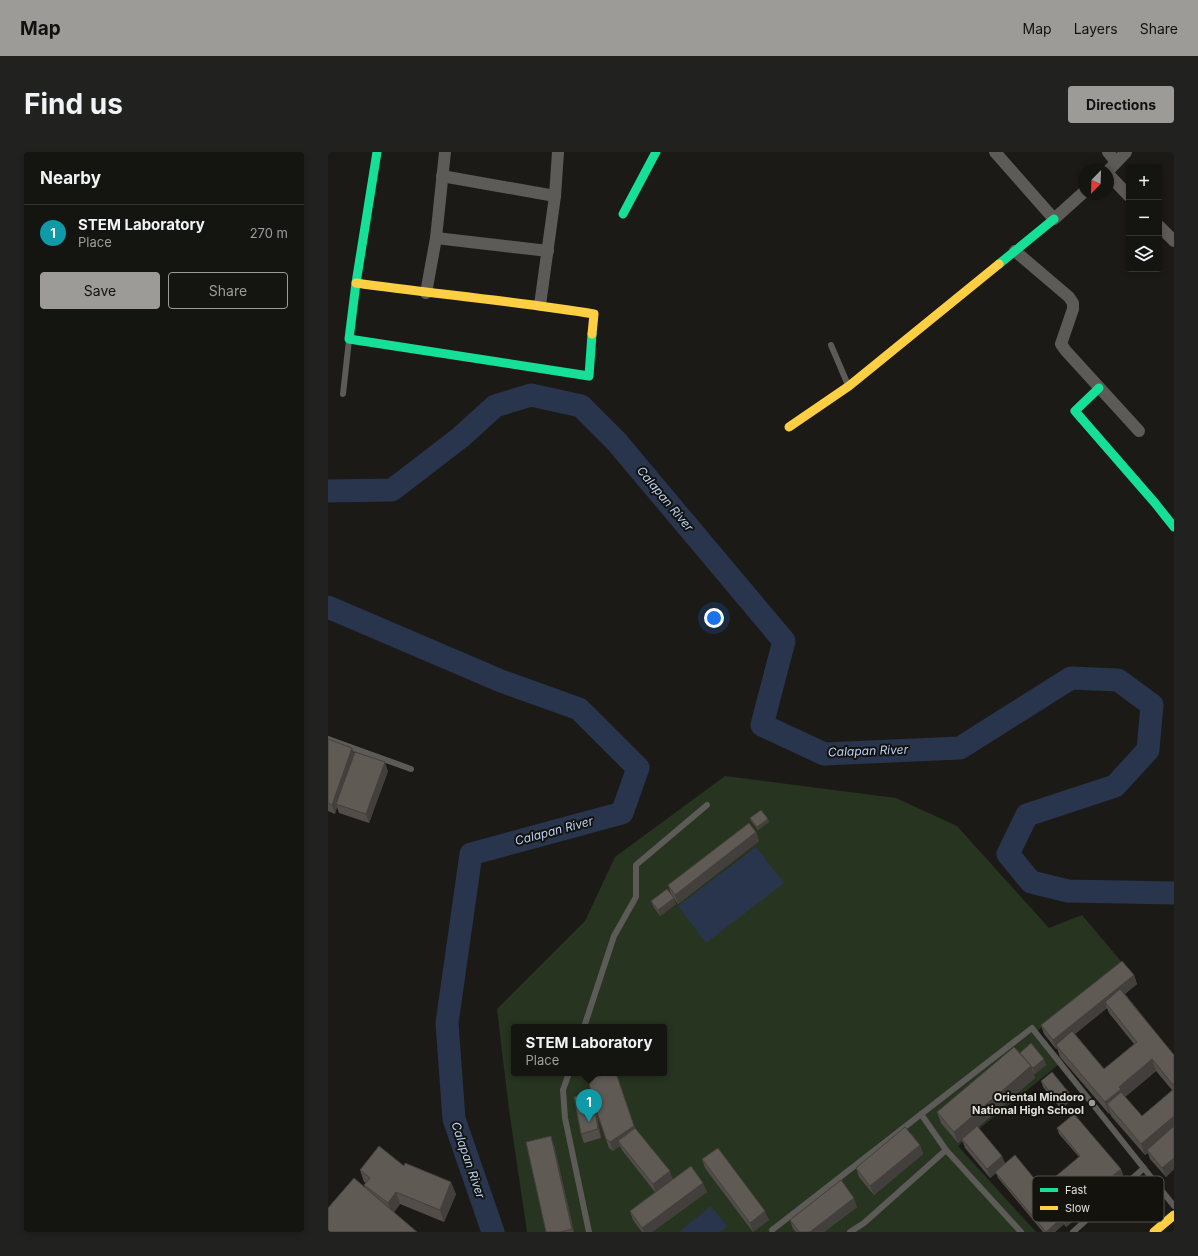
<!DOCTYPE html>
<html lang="en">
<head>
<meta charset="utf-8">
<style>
  body { margin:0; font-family:Inter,sans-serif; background:#21211f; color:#f1f3f6 }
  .controls { position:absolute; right:12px; top:12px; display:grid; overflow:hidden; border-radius:4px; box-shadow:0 2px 6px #0003 }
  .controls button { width:36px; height:36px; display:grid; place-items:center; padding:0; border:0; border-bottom:1px solid #333331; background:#141411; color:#f1f3f6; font:20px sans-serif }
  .compass { position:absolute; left:750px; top:12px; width:36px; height:36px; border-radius:50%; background:#141411; box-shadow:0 2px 6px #0003; rotate:203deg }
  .you { position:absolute; left:386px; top:466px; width:14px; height:14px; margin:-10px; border:3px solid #fff; border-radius:50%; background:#1a73e8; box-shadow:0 0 0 6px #1a73e833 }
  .badge { display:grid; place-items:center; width:26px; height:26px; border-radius:50%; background:#9c9b98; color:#fff; font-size:13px; font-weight:700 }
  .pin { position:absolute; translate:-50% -33px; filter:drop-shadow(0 1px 2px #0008) }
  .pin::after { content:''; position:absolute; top:21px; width:14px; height:12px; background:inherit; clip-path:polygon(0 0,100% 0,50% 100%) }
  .popup { position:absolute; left:183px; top:872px; width:156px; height:52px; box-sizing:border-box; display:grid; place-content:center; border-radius:4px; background:#141411; filter:drop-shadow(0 1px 3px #0005); font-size:13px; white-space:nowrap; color:#9d9e9f }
  .popup b { font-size:15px; color:#f1f3f6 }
  .popup::after { content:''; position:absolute; left:50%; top:100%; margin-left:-8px; border:8px solid transparent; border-top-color:#141411 }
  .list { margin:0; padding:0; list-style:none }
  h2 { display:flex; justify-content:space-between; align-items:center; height:52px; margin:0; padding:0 16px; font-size:17px }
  h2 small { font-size:13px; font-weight:400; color:#9d9e9f }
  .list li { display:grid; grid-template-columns:26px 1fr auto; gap:12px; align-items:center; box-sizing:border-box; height:56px; padding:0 16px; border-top:1px solid #333331 }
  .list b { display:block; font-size:15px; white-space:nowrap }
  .list p { margin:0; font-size:13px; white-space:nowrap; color:#9d9e9f }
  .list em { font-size:13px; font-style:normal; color:#9d9e9f }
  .actions { display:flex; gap:8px; padding:12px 16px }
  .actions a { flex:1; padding:9px 0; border:1px solid #9c9b98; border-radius:4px; text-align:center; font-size:14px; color:#9c9b98 }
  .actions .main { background:#9c9b98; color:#111 }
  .icon { flex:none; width:22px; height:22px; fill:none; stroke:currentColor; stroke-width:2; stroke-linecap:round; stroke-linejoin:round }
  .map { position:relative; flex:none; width:846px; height:1080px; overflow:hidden; border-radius:4px }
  header { display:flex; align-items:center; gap:24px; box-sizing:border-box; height:56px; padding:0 20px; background:#9c9b98; color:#111 }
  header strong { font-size:19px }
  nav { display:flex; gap:22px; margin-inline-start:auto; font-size:14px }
  .intro { display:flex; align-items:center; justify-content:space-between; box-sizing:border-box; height:96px; padding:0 24px }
  h1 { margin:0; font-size:28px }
  .button { padding:10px 18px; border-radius:4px; background:#9c9b98; color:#111; font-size:14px; font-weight:700 }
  main { display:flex; gap:24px; padding:0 24px }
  aside { flex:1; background:#141411; border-radius:4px; box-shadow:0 2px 6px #0003 }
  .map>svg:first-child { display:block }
  .green { fill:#273420; fill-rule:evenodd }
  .water { fill:#28354c }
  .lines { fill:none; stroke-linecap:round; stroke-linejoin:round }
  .river { stroke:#28354c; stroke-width:23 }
  .lane { stroke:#5c5b58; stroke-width:6 }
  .street { stroke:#5c5b58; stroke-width:12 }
  .fast { stroke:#16e098; stroke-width:9 }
  .slow { stroke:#ffcf43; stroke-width:9 }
  .wall { fill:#534d49; fill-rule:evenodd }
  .shaded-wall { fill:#433f3c }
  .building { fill:#605a55; stroke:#433f3c }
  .poi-dot { fill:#9c9b98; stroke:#13120d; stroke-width:1.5 }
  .labels { text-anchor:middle; stroke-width:4; stroke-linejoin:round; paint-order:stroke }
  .poi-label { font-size:11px; font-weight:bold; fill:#e1e0dd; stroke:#13120d; text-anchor:end }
  .water-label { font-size:12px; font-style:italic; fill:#b9d1fa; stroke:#13120d }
  .key { fill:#13120d; stroke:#51504b; stroke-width:1 }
  .key-label { font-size:11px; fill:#e1e0dd }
</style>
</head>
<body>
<header>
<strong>Map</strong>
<nav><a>Map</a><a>Layers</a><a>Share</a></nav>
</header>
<div class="intro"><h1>Find us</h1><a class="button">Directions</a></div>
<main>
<aside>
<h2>Nearby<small></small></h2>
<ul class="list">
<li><span class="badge" style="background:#0f9aa8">1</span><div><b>STEM Laboratory</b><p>Place</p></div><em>270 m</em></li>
</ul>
<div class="actions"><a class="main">Save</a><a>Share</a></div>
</aside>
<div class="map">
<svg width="846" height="1080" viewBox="0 0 846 1080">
  <rect width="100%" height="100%" fill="#1b1a17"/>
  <path class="green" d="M397 624 568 646 629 674 721 776 754 763 797 814 709 879 735 909 630 994 708 1080H199L181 958 169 857 257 769 287 705ZM186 875H336V921H186Z"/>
  <g class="water">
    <path d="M428 695 456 731 378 791 350 754Z"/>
    <path d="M383 1054 399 1074 392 1080H351Z"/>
  </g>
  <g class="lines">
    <g class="river">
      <path d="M0 339 64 338 133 285 167 254 203 243 253 254 288 289 456 489 434 573 496 602 632 596 743 526 790 528 824 553 820 598 787 634 699 663 680 702 703 730 740 739 846 741"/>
      <path d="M0 455 173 529 251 557 310 616 294 661 143 702 119 871 126 967 165 1080"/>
    </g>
    <g class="lane">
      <path d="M503 193 520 233"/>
      <path d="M15 242 21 188"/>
      <path d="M0 587 83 617"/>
      <path d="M256 875 286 784 308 745V713L379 653"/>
      <path d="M241 921 235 938 237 966 261 1080"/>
      <path d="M593 962 618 998 693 1080"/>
      <path d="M444 1078 704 876 846 1054"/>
      <path d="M522 1080 536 1071 618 998"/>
      <path d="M745 1080 816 1016"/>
    </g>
    <g class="street">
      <path d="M667 0 726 67 756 40"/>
      <path d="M780 0 788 10"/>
      <path d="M780 19 798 0"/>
      <path d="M780 22 801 44"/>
      <path d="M114 24 227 44"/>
      <path d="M831 74 846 89"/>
      <path d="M108 86 117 0"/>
      <path d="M687 99 741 145 745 151V157L733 192 738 199 811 279"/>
      <path d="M98 141 108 86 220 99"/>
      <path d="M212 153 227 44 230 0"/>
    </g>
    <g class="fast">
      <path d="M49 0 28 131 21 187 261 224 264 182"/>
      <path d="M295 62 328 0"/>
      <path d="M671 112 726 67"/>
      <path d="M771 236 747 259 827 351 846 375"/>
    </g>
    <g class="slow">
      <path d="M28 131C107 142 187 149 266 162L264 182"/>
      <path d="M461 275 521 234 671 112"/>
      <path d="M826 1080 846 1063"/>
    </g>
  </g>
  <g class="wall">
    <path d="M0 587 60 619 41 671 11 661 9 655 7 662 0 659Z"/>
    <path d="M422 666 441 670 430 678 423 669Z"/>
    <path d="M428 680 431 689 350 752 343 742 340 733Z"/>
    <path d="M323 749 348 752 332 764 325 754Z"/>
    <path d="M806 823 809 832 797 842 846 903V1017L838 1025 822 1007 820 1001 817 1003 783 964 782 961 781 962 732 905 729 896 728 897 716 882 713 873ZM779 856 781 861 806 892 776 917 747 882ZM828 919 844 938 814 964 797 945Z"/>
    <path d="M692 901 718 913 707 922 705 920 707 926 650 975 677 1012 714 1036 751 1005 731 982 729 976 793 1017 795 1023 784 1032 785 1036 738 1075 736 1072 727 1080H715L670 1026 668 1021 662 1026 637 996 634 988 630 991 613 971 609 960Z"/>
    <path d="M288 921 307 976 345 1027 379 1040 324 1080H314L305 1068 302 1059 327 1040 294 998 292 994 285 999 281 996 268 959 273 986 256 991 253 982 263 940Z"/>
    <path d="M713 929 742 942 744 948 733 957 715 935Z"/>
    <path d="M226 993 246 1080H218Z"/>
    <path d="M592 993 595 1002 546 1043 531 1025 528 1016Z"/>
    <path d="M374 1007 441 1068 425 1080 377 1016Z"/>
    <path d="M76 1014 128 1042 116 1070 72 1052 66 1060 37 1036 36 1033 38 1031 36 1030 32 1018Z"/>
    <path d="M529 1055 496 1080H468L465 1077 462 1068Z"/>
  </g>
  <g class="shaded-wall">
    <path d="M24 596 27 605 8 652 9 655 7 662 4 653Z"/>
    <path d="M57 610 60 619 41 671 38 662Z"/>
    <path d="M440 667 441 670 430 678 429 675Z"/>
    <path d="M428 680 431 689 350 752 347 743Z"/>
    <path d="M346 746 348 752 332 764 330 758Z"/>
    <path d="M806 823 809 832 781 855 777 850 779 856 730 895 728 893 729 896 728 897 725 888Z"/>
    <path d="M716 907 718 913 707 922 705 916Z"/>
    <path d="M824 907 828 919 796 946 779 952 782 961 781 962 777 950 791 935Z"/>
    <path d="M703 914 707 926 630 991 626 980Z"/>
    <path d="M288 921 309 983 290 989 292 994 285 999 282 990Z"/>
    <path d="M742 942 744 948 733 957 731 951Z"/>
    <path d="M265 948 268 957 273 986 270 977Z"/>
    <path d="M846 964V979L819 998 820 1001 817 1003 813 992Z"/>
    <path d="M223 984 226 993 246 1080H245L244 1077Z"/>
    <path d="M592 993 595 1002 546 1043 542 1034Z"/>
    <path d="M674 1004 678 1013 667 1020 668 1021 662 1026 659 1017Z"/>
    <path d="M846 1006V1017L838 1025 834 1016Z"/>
    <path d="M793 1017 795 1023 784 1032 785 1036 738 1075 736 1069 781 1027Z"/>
    <path d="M342 1019 345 1028 328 1041 325 1032Z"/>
    <path d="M123 1030 128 1042 116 1070 112 1058Z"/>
    <path d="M375 1031 379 1040 324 1080H316L314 1076Z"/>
    <path d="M68 1040 72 1052 64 1063 60 1051Z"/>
    <path d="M526 1046 529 1055 496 1080H482Z"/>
    <path d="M437 1059 441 1068 425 1080 422 1071Z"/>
    <path d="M734 1066 736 1072 727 1080H718Z"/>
  </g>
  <g class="building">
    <path d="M0 587 24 596 4 653 0 651Z"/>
    <path d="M27 600 57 610 38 662 8 652Z"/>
    <path d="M433 658 440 667 429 675 422 666Z"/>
    <path d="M421 671 428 680 347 743 340 733Z"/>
    <path d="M339 737 346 746 330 758 323 749Z"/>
    <path d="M794 809 806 823 725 888 713 873Z"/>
    <path d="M792 837 846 903V934L824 907 791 935 793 937 777 950 728 893 744 879 776 917 809 890 777 850Z"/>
    <path d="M703 891 716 907 705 916 692 901Z"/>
    <path d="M686 895 703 914 626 980 609 960Z"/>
    <path d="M724 920 742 942 731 951 713 929Z"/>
    <path d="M288 921 306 974 282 990 278 987 265 948 270 977 253 982 246 945 263 940 260 926Z"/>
    <path d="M846 937V964L813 992 779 952 793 940 814 964Z"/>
    <path d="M746 962 793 1017 781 1027 783 1030 736 1069 734 1066 718 1080 667 1020 687 1003 714 1036 752 1004 729 976Z"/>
    <path d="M649 974 674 1004 659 1017 634 987Z"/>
    <path d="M846 974V1006L834 1016 819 998Z"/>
    <path d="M577 975 592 993 542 1034 528 1016Z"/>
    <path d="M307 976 342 1019 325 1032 290 989Z"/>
    <path d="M223 984 244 1077 232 1080H218L198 990Z"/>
    <path d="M51 994 76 1014 77 1011 123 1030 112 1058 68 1040 60 1051 36 1033 42 1026 32 1018Z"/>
    <path d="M390 996 437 1059 422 1071 374 1007Z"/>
    <path d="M363 1014 375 1031 314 1076 302 1059Z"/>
    <path d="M26 1026 89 1080H0V1056Z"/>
    <path d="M513 1028 526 1046 482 1080H471L462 1068Z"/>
  </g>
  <circle class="poi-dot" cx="764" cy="951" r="4"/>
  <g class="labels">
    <g class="poi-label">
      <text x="756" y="949">Oriental Mindoro<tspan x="756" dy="13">National High School</tspan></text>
    </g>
    <g class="water-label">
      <text transform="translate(337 347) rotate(50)" y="4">Calapan River</text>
      <text transform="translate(540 599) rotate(-2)" y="4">Calapan River</text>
      <text transform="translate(226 679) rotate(-15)" y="4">Calapan River</text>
      <text transform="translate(140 1008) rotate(71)" y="4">Calapan River</text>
    </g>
  </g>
  <rect x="704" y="1024" width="132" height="46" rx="6" class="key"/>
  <rect x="712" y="1036" width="18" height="4" fill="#16e098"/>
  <rect x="712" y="1054" width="18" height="4" fill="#ffcf43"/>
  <g class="key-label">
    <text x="737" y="1042">Fast</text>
    <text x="737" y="1060">Slow</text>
  </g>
</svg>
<div class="controls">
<button>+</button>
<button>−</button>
<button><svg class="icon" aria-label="layers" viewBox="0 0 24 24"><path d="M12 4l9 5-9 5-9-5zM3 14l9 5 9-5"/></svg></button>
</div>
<svg class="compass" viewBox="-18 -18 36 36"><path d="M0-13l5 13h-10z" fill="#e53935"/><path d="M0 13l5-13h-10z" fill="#9d9e9f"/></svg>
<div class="you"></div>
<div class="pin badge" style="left:261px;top:970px;background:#0f9aa8">1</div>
<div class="popup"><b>STEM Laboratory</b>Place</div>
</div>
</main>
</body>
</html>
